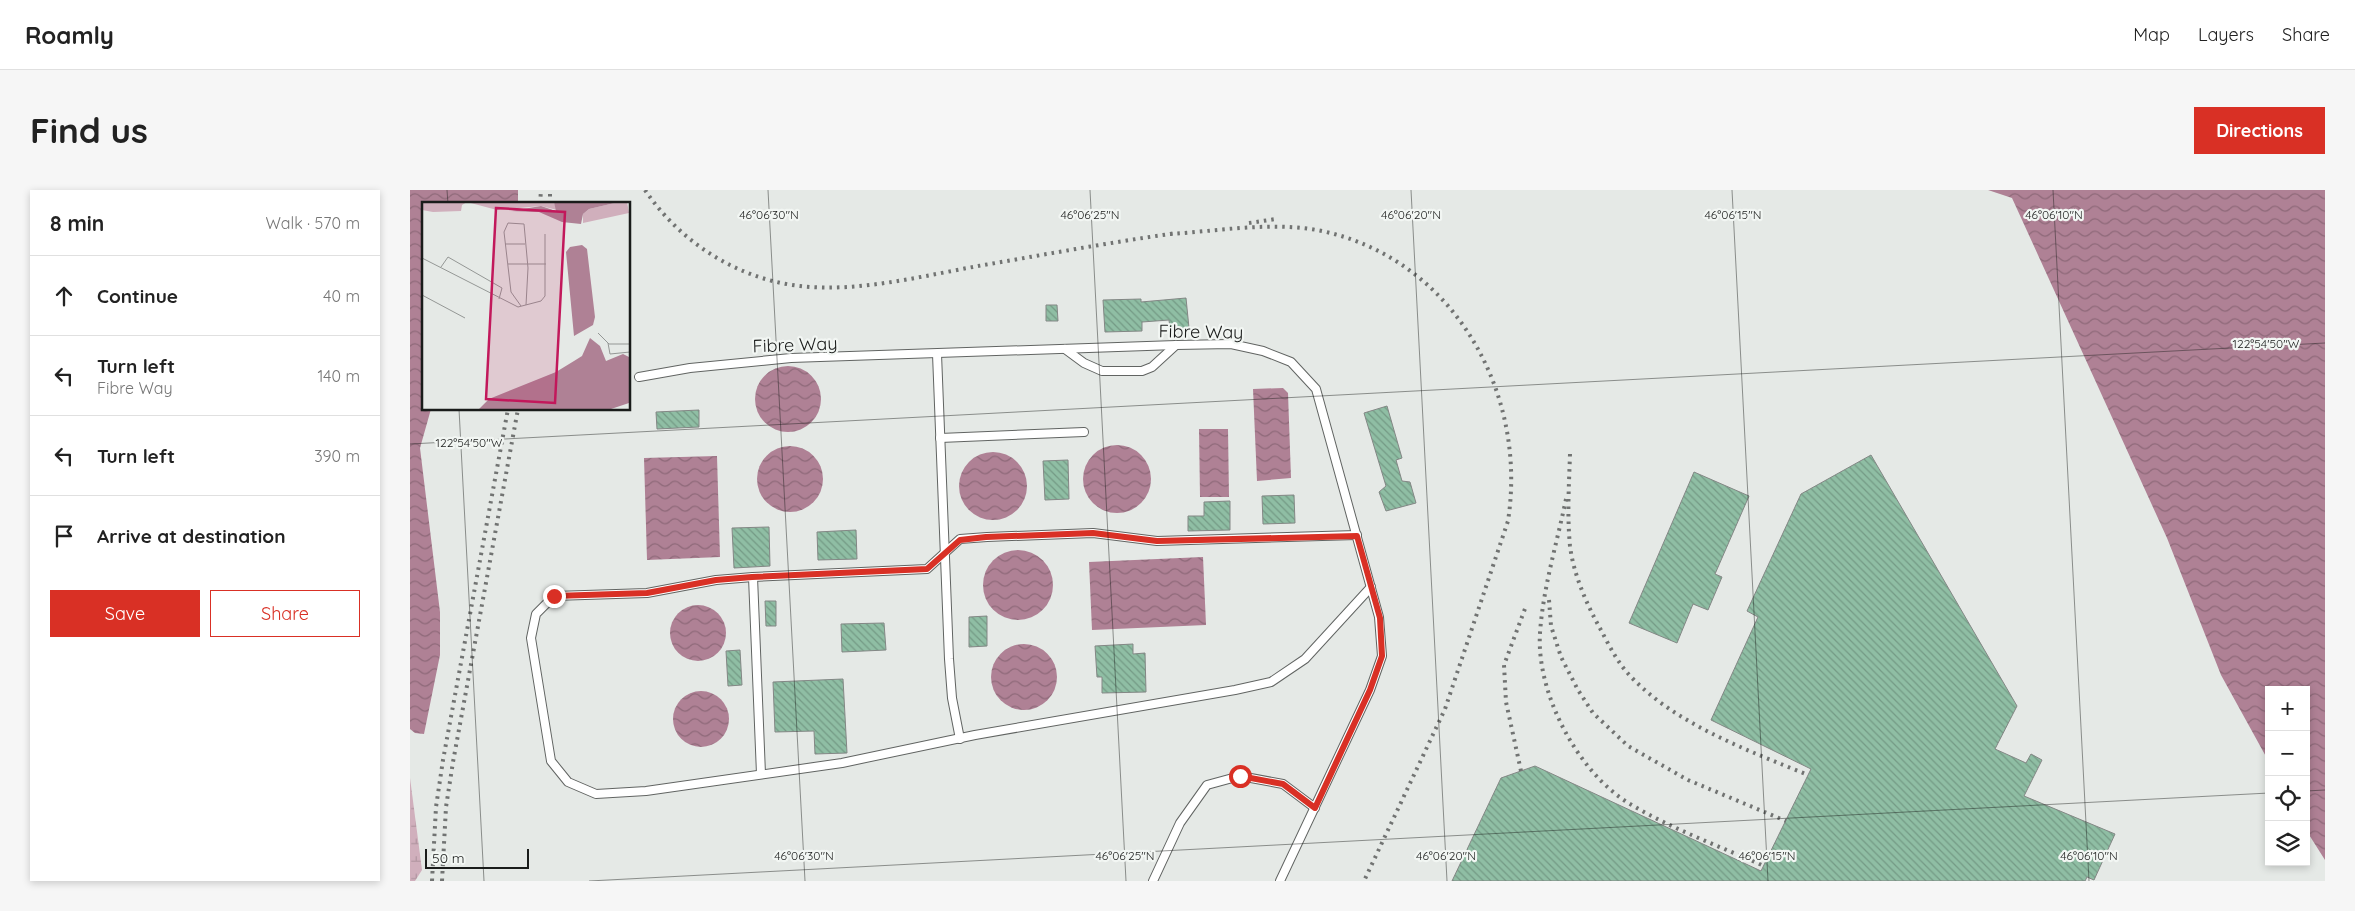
<!DOCTYPE html>
<html lang="en">
<head>
<meta charset="utf-8">
<style>
  body { margin:0; font-family:Quicksand,sans-serif; background:#f6f6f6; color:#222 }
  .controls { position:absolute; right:15px; bottom:15px; display:grid; overflow:hidden; border-radius:0px; box-shadow:0 2px 8px #0003 }
  .controls button { width:45px; height:45px; display:grid; place-items:center; padding:0; border:0; border-bottom:1px solid #e0e0e0; background:#fff; color:#222; font:25px sans-serif }
  .scale { position:absolute; left:15px; bottom:12px; width:104px; box-sizing:border-box; padding-left:5px; border:2px solid #1a1c1b; border-top:0; font-size:14px; line-height:18px; white-space:nowrap; color:#1a1c1b; -webkit-text-stroke:4px #f2f6f3; paint-order:stroke }
  .stop { position:absolute; width:15px; height:15px; margin:-11px; border:4px solid #d93025; border-radius:50%; background:#fff }
  .stop.end { background:#d93025; border-color:#fff; box-shadow:0 1px 5px #0008 }
  .list { margin:0; padding:0; list-style:none }
  h2 { display:flex; justify-content:space-between; align-items:center; height:65px; margin:0; padding:0 20px; font-size:21px }
  h2 small { font-size:16px; font-weight:400; color:#767676 }
  .list li { display:grid; grid-template-columns:32px 1fr auto; gap:15px; align-items:center; box-sizing:border-box; height:80px; padding:0 20px; border-top:1px solid #e0e0e0 }
  .list b { display:block; font-size:19px; white-space:nowrap }
  .list p { margin:0; font-size:16px; white-space:nowrap; color:#767676 }
  .list em { font-size:16px; font-style:normal; color:#767676 }
  .actions { display:flex; gap:10px; padding:15px 20px }
  .actions a { flex:1; padding:11px 0; border:1px solid #d93025; border-radius:0px; text-align:center; font-size:18px; color:#d93025 }
  .actions .main { background:#d93025; color:#fff }
  .icon { flex:none; width:28px; height:28px; fill:none; stroke:currentColor; stroke-width:2; stroke-linecap:round; stroke-linejoin:round }
  .map { position:relative; flex:none; width:1915px; height:691px; overflow:hidden; border-radius:0px }
  header { display:flex; align-items:center; gap:30px; box-sizing:border-box; height:70px; padding:0 25px; background:#fff; border-bottom:1px solid #e0e0e0 }
  header strong { font-size:24px }
  nav { display:flex; gap:28px; margin-inline-start:auto; font-size:18px }
  .intro { display:flex; align-items:center; justify-content:space-between; box-sizing:border-box; height:120px; padding:0 30px }
  h1 { margin:0; font-size:35px }
  .button { padding:12px 22px; border-radius:0px; background:#d93025; color:#fff; font-size:18px; font-weight:700 }
  main { display:flex; gap:30px; padding:0 30px }
  aside { flex:1; background:#fff; border-radius:0px; box-shadow:0 2px 8px #0003 }
  .map>svg:first-child { display:block }
  .wetland { fill:url(#wetland-marsh) }
  .water { fill:url(#water-waves) }
  .building { fill:url(#building-back-hatch); stroke:#838785 }
  .lines { fill:none; stroke-linecap:round; stroke-linejoin:round }
  .service-casing { stroke:#616462; stroke-width:10 }
  .service { stroke:#fff; stroke-width:8 }
  .rail { stroke:#717372; stroke-width:4; stroke-dasharray:2.5 5; stroke-linecap:butt }
  .route { stroke:#d93025; stroke-width:6 }
  .ticks { fill:none; stroke:#1a1c1b; stroke-width:1; stroke-opacity:0.45 }
  .labels { text-anchor:middle; stroke-width:4.5; stroke-linejoin:round; paint-order:stroke }
  .street-label { font-size:18px; fill:#1a1c1b; stroke:#f2f6f3 }
  .inset-road { fill:none; stroke:#949795; stroke-width:1 }
  .view { fill:#c2185b; fill-opacity:0.15; stroke:#c2185b; stroke-width:2.5 }
  .inset-edge { fill:none; stroke:#1a1c1b; stroke-width:2.5 }
  .ticks-label { font-size:12px; text-anchor:middle; fill:#1a1c1b; stroke:#f2f6f3; stroke-width:4.5; stroke-linejoin:round; paint-order:stroke }
</style>
</head>
<body>
<header>
<strong>Roamly</strong>
<nav><a>Map</a><a>Layers</a><a>Share</a></nav>
</header>
<div class="intro"><h1>Find us</h1><a class="button">Directions</a></div>
<main>
<aside>
<h2>8 min<small>Walk · 570 m</small></h2>
<ul class="list">
<li><svg class="icon" aria-label="ahead" viewBox="0 0 24 24"><path d="M12 20V5M6 11l6-6 6 6"/></svg><div><b>Continue</b></div><em>40 m</em></li>
<li><svg class="icon" aria-label="left" viewBox="0 0 24 24"><path d="M17 20v-9H6M10 6l-5 5 5 5"/></svg><div><b>Turn left</b><p>Fibre Way</p></div><em>140 m</em></li>
<li><svg class="icon" aria-label="left" viewBox="0 0 24 24"><path d="M17 20v-9H6M10 6l-5 5 5 5"/></svg><div><b>Turn left</b></div><em>390 m</em></li>
<li><svg class="icon" aria-label="arrive" viewBox="0 0 24 24"><path d="M6 21V4h12l-3 4 3 4H6"/></svg><div><b>Arrive at destination</b></div></li>
</ul>
<div class="actions"><a class="main">Save</a><a>Share</a></div>
</aside>
<div class="map">
<svg width="1915" height="691" viewBox="0 0 1915 691">
  <defs>
    <pattern id="wetland-marsh" width="20" height="14" patternUnits="userSpaceOnUse" patternTransform="scale(1.25)"><rect width="20" height="14" fill="#d0afbc"/><path d="M1 5h8M5 5V1M11 12h8M15 12V8" fill="none" stroke="#b296a1"/></pattern>
    <pattern id="water-waves" width="16" height="10" patternUnits="userSpaceOnUse" patternTransform="scale(1.25)"><rect width="16" height="10" fill="#af8195"/><path d="M0 5q4-4 8 0t8 0" fill="none" stroke="#8e6979"/></pattern>
    <pattern id="building-back-hatch" width="6" height="6" patternUnits="userSpaceOnUse" patternTransform="scale(1.25)"><rect width="6" height="6" fill="#8fbea4"/><path d="M-1 5l2 2M0 0l6 6M5-1l2 2" fill="none" stroke="#749a85"/></pattern>
  </defs>
  <rect width="100%" height="100%" fill="#e5e9e6"/>
  <path class="wetland" d="M0 588 12 680 5 691H0Z"/>
  <g class="water">
    <path d="M0 0H108V14H14V219H21L10 258 30 422V465L14 544 5 543 0 539Z"/>
    <path d="M1578 0H1915V670L1896 640V500H1859V572L1811 485 1757 348 1602 8Z"/>
    <circle cx="378" cy="209" r="33"/>
    <path d="M873 198 878 203 881 288 847 291 843 199Z"/>
    <path d="M789 239H818L819 307H790Z"/>
    <circle cx="707" cy="289" r="34"/>
    <circle cx="380" cy="289" r="33"/>
    <circle cx="583" cy="296" r="34"/>
    <path d="M307 266 310 367 237 370 234 268Z"/>
    <circle cx="608" cy="395" r="35"/>
    <path d="M793 367 796 435 682 440 679 372Z"/>
    <circle cx="288" cy="443" r="28"/>
    <circle cx="614" cy="487" r="33"/>
    <circle cx="291" cy="529" r="28"/>
  </g>
  <g class="building">
    <path d="M776 108 779 138 760 139 759 130 732 132V141L695 142 693 110 731 109V112Z"/>
    <path d="M636 115H647L648 131H636Z"/>
    <path d="M977 216 992 268 986 270 992 291 1000 292 1006 313 976 321 969 302 976 296 954 223Z"/>
    <path d="M289 220V237L247 239 246 222Z"/>
    <path d="M1461 265 1607 516 1585 559 1616 573 1621 564 1632 570 1614 606 1705 644 1684 690 1677 687 1675 691H1042L1091 588 1125 576 1351 681 1401 579 1301 530 1348 427 1337 421 1391 304Z"/>
    <path d="M658 270 659 309 635 310 633 271Z"/>
    <path d="M1284 282 1339 306 1305 384 1312 387 1298 420 1283 414 1267 453 1219 433Z"/>
    <path d="M884 305 885 333 853 334 852 306Z"/>
    <path d="M820 311V340L778 341V326H794V312Z"/>
    <path d="M359 337 360 376 324 378 322 338Z"/>
    <path d="M446 340 447 369 408 370 407 342Z"/>
    <path d="M355 411H366V436H356Z"/>
    <path d="M577 426V456L559 457V427Z"/>
    <path d="M474 433 476 460 432 462 431 434Z"/>
    <path d="M723 454V464L735 463 736 502 692 503V487H687L685 456Z"/>
    <path d="M330 460 332 495 318 496 316 461Z"/>
    <path d="M433 489 437 563 405 564 404 541 365 542 363 492Z"/>
  </g>
  <g class="lines">
    <g class="service-casing">
      <g id="service">
        <path d="M655 159 674 173 692 181H732L742 177 766 155"/>
        <path d="M527 164 539 469 542 508 550 549"/>
        <path d="M229 187 280 178 381 168 766 155 821 154 853 161 881 172 906 199 969 427 972 466 960 500 870 691"/>
        <path d="M530 248 674 242"/>
        <path d="M947 345 747 351 683 343 577 347 550 349 517 379 343 387 306 390 237 403 144 406 126 424 121 448 141 571 158 592 186 604 236 601 432 573 565 545 825 500 861 492 895 469 961 397"/>
        <path d="M343 387 351 584"/>
        <path d="M743 691 770 633 797 595 830 586 873 594 905 618"/>
      </g>
    </g>
    <use href="#service" class="service"/>
    <g class="rail">
      <path d="M235 0C270 52 327 89 390 96 449 103 516 85 574 75 638 64 702 52 767 43"/>
      <path d="M130 14 131 0"/>
      <path d="M140 14V0"/>
      <path d="M839 33 866 29"/>
      <path d="M760 44C809 41 863 31 912 41 1043 69 1118 202 1098 331L1035 519 954 691"/>
      <path d="M1160 264C1159 295 1157 325 1160 356 1163 381 1174 408 1186 431 1195 447 1203 465 1215 480 1259 532 1337 560 1398 585"/>
      <path d="M1156 309C1147 353 1133 398 1130 443 1126 503 1168 583 1220 614 1262 639 1309 656 1354 676"/>
      <path d="M1139 410 1141 436 1151 467 1168 500 1183 523 1218 556 1278 590 1376 631"/>
      <path d="M1111 581 1096 512 1094 475 1116 416"/>
      <path d="M22 691 26 617 33 570 98 219"/>
      <path d="M32 691 36 617 43 572 108 219"/>
    </g>
  </g>
  <g class="lines">
    <path class="route" d="M144 406 237 403 306 390 342 387 517 379 550 350 576 347 683 343 747 351 947 346 970 428 972 466 960 500 905 618 873 594 830 586"/>
  </g>
  <path class="ticks" d="M37 0 38 14M358 0 395 691M680 0 716 691M1001 0 1037 691M1322 0 1358 691M1643 0 1679 691M49 219 74 691M0 254 1915 153M1896 601 1915 600M179 691 1859 603"/>
  <g class="labels">
    <g class="street-label">
      <text transform="translate(791 142) rotate(1)" y="6">Fibre Way</text>
      <text transform="translate(385 155) rotate(-2)" y="6">Fibre Way</text>
    </g>
  </g>
  <g transform="translate(12 12)">
    <rect width="208" height="208" fill="#e5e9e6"/>
    <path d="M197 0H205L207 11 161 21V12L167 7Z" fill="#d0afbc"/>
    <path d="M0 0H132L135 8 119 4 75 8 45 0 40 3 39 9 11 10 0 8Z" fill="#d0afbc"/>
    <path d="M132 0H197L167 7 161 12 159 22 140 20 117 10 89 9 119 4 134 9ZM160 43 165 47 173 115 171 123 152 134 144 50 148 45ZM168 136 178 144 184 159 201 152 207 155V201L189 207H57L67 197 134 170 152 159 160 154Z" fill="#af8195"/>
    <path class="inset-road" d="M83 42H103M0 56 96 105 119 99 123 94V32M86 62H124M19 65 26 55 80 86 77 97M0 93 43 116M99 104 89 90 82 30 86 21 102 22 106 66 104 103M176 131 187 142H208M186 141 188 152 208 150"/>
    <path class="view" d="M74 6 143 10 133 201 64 197Z"/>
    <rect width="208" height="208" class="inset-edge"/>
  </g>
  <g class="ticks-label">
    <text x="359" y="29">46°06'30"N</text>
    <text x="680" y="29">46°06'25"N</text>
    <text x="1001" y="29">46°06'20"N</text>
    <text x="1323" y="29">46°06'15"N</text>
    <text x="1644" y="29">46°06'10"N</text>
    <text x="1856" y="158">122°54'50"W</text>
    <text x="59" y="257">122°54'50"W</text>
    <text x="394" y="670">46°06'30"N</text>
    <text x="715" y="670">46°06'25"N</text>
    <text x="1036" y="670">46°06'20"N</text>
    <text x="1357" y="670">46°06'15"N</text>
    <text x="1679" y="670">46°06'10"N</text>
  </g>
</svg>
<div class="controls">
<button>+</button>
<button>−</button>
<button><svg class="icon" aria-label="locate" viewBox="0 0 24 24"><circle cx="12" cy="12" r="6"/><path d="M12 2v4M12 18v4M2 12h4M18 12h4"/></svg></button>
<button><svg class="icon" aria-label="layers" viewBox="0 0 24 24"><path d="M12 4l9 5-9 5-9-5zM3 14l9 5 9-5"/></svg></button>
</div>
<div class="scale">50 m</div>
<div class="stop" style="left:830px;top:586px"></div>
<div class="stop end" style="left:144px;top:406px"></div>
</div>
</main>
</body>
</html>
